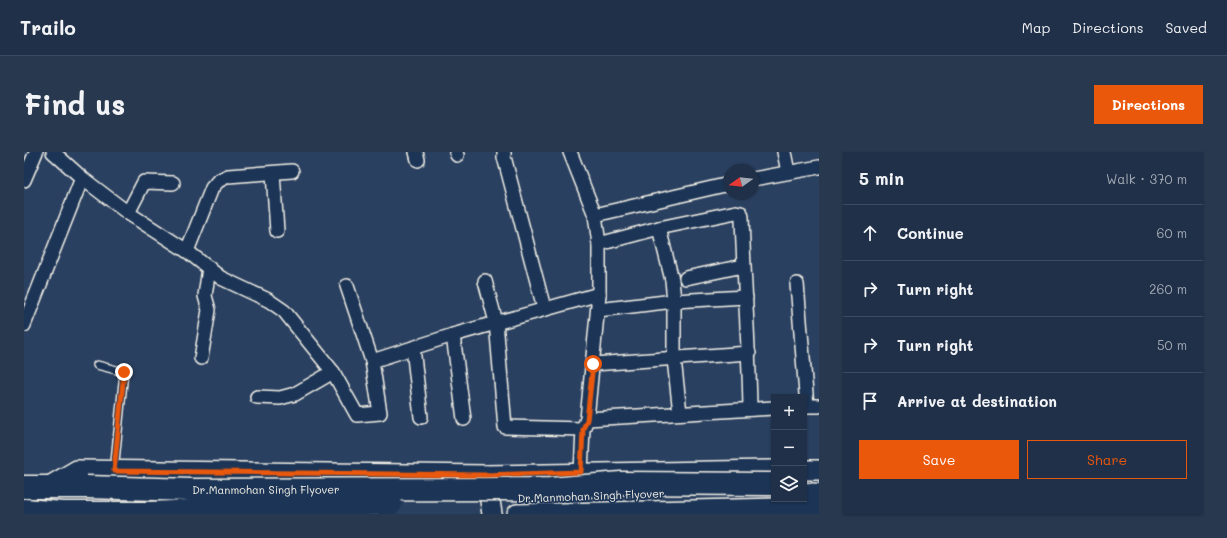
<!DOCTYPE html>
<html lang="en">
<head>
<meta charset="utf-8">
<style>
  body { margin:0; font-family:Mali,sans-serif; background:#28384f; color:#f1f3f6 }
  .controls { position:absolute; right:12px; bottom:12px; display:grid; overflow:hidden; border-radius:0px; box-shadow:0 1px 3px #0004 }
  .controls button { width:36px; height:36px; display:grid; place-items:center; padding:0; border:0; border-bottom:1px solid #3d4b60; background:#203048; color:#f1f3f6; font:20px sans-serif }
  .compass { position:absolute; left:699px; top:12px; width:36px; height:36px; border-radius:50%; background:#203048; box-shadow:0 1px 3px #0004; rotate:255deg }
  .stop { position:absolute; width:12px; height:12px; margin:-9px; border:3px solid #ea580c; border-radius:50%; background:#fff }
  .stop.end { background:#ea580c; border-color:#fff; box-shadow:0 1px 4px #0008 }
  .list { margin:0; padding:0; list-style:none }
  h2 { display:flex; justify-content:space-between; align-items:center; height:52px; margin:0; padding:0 16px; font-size:17px }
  h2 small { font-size:13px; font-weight:400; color:#a2a9b4 }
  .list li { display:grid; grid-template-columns:26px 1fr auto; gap:12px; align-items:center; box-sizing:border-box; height:56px; padding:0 16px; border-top:1px solid #3d4b60 }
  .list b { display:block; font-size:15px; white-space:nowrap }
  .list em { font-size:13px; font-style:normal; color:#a2a9b4 }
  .actions { display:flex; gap:8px; padding:12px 16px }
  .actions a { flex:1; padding:9px 0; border:1px solid #ea580c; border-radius:0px; text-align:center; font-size:14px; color:#ea580c }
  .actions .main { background:#ea580c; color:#fff }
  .icon { flex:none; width:22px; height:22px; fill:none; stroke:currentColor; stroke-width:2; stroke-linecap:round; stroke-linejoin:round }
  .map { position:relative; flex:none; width:795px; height:362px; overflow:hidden; border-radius:0px }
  header { display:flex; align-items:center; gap:24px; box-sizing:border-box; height:56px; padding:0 20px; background:#203048; border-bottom:1px solid #3d4b60 }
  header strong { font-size:19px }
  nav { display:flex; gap:22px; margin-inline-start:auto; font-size:14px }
  .intro { display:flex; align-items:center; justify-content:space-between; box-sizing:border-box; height:96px; padding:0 24px }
  h1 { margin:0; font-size:28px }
  .button { padding:10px 18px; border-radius:0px; background:#ea580c; color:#fff; font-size:14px; font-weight:700 }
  main { display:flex; gap:24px; padding:0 24px }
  aside { flex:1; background:#203048; border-radius:0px; box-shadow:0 1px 3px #0004 }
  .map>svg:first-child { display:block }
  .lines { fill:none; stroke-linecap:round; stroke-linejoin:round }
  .service-casing { stroke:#f4f1e8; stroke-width:10 }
  .minor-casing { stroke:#f4f1e8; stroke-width:16 }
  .secondary-casing { stroke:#f4f1e8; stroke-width:22 }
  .trunk-casing { stroke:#f4f1e8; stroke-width:25 }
  .service { stroke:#1d3557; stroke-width:7 }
  .minor { stroke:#1d3557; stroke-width:13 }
  .secondary { stroke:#1d3557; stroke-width:19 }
  .trunk { stroke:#1d3557; stroke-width:22 }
  .trunk-bridge-casing { stroke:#f4f1e8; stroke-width:25; stroke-linecap:butt }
  .trunk-bridge { stroke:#1d3557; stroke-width:22 }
  .route { stroke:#ea580c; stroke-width:5 }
  .labels { text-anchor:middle; stroke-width:3.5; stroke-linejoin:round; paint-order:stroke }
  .street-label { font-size:11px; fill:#f4f1e8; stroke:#1d3557 }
</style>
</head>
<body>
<header>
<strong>Trailo</strong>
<nav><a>Map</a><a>Directions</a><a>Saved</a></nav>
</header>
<div class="intro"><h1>Find us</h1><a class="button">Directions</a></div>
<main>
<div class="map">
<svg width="795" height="362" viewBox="0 0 795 362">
  <rect width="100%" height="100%" fill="#2a4060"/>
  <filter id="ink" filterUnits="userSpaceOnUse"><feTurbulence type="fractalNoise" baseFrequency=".025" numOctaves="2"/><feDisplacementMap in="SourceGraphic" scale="8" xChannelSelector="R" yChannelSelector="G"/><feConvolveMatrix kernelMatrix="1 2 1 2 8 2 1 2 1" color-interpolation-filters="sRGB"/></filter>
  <g filter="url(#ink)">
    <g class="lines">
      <g class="service-casing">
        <path id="service" d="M73 213 100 220 90 319"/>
      </g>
      <g class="minor-casing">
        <g id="minor">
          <path d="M29 0 58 26 104 61 163 99 197 126 244 148 260 159 309 220 333 263 356 261 348 209 323 134"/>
          <path d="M392 0 394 8"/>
          <path d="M432 0 433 3"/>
          <path d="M480 0V5L520 156"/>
          <path d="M546 0 571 63 575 92V142L563 267 559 277 557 320"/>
          <path d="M760 0 764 20"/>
          <path d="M249 21 253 79"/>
          <path d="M729 27 795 15"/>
          <path d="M0 28 12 0"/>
          <path d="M104 61 120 30 149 31"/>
          <path d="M571 63 705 32"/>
          <path d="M635 76 648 128 650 149V207L656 261"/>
          <path d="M575 92 635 76 712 60 717 61 718 65C720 130 725 193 726 257"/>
          <path d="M163 99 188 36 194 29 204 24 268 19"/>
          <path d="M662 126 719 114"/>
          <path d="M461 129 472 170 481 275 559 277"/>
          <path d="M773 132 783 254"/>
          <path d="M574 158 650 149 722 145"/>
          <path d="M0 173 58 26"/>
          <path d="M429 183 440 267"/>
          <path d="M389 196 397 265"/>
          <path d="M177 206 185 158 181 144 185 116"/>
          <path d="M348 209 429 183 575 142"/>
          <path d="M569 212 725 201"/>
          <path d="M233 245 256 246 271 242 309 220"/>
          <path d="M780 254H795"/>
          <path d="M563 267 750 256"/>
        </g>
      </g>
      <g class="secondary-casing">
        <g id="secondary">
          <path d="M780 318H795"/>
          <path d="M462 323 468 362"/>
          <path d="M22 336 53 318 462 323 750 318"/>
          <path d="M493 362 795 355"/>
        </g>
      </g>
      <g class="trunk-casing">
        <g id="trunk">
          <path d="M0 335H62"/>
          <path d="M780 342 795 343"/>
          <path d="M0 358 39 361H124"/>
        </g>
      </g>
      <use href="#service" class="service"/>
      <use href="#minor" class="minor"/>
      <use href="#secondary" class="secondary"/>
      <use href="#trunk" class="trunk"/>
      <g class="trunk-bridge-casing">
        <g id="trunk-bridge">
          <path id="s1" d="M62 335 168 338 526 337 597 331 750 332"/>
          <path d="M124 361 367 352"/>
        </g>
      </g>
      <use href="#trunk-bridge" class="trunk-bridge"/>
    </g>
  </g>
  <g class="lines" filter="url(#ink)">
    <path class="route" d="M100 220 90 319 462 323 557 320 559 277 563 268 569 212"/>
  </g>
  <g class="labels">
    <g class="street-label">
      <text dy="4" stroke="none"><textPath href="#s1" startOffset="180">Dr.Manmohan Singh Flyover</textPath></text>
      <text transform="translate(567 344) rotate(-2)" y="4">Dr.Manmohan Singh Flyover</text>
    </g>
  </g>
</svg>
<div class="controls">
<button>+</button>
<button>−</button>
<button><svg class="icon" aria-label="layers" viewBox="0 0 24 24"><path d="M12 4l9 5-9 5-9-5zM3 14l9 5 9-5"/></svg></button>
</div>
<svg class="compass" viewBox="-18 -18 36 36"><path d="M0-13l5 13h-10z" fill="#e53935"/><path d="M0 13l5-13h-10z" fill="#a2a9b4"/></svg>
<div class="stop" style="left:569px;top:212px"></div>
<div class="stop end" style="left:100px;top:220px"></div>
</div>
<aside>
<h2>5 min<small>Walk · 370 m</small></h2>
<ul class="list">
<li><svg class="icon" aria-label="ahead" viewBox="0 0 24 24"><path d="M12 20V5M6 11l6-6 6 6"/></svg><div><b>Continue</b></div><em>60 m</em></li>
<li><svg class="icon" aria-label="right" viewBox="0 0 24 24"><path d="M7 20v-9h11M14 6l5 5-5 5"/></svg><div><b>Turn right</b></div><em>260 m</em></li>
<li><svg class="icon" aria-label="right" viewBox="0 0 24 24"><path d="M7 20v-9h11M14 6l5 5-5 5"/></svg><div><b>Turn right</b></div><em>50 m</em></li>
<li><svg class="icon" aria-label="arrive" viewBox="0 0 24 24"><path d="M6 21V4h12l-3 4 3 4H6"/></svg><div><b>Arrive at destination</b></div></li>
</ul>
<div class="actions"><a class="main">Save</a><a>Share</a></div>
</aside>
</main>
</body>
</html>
